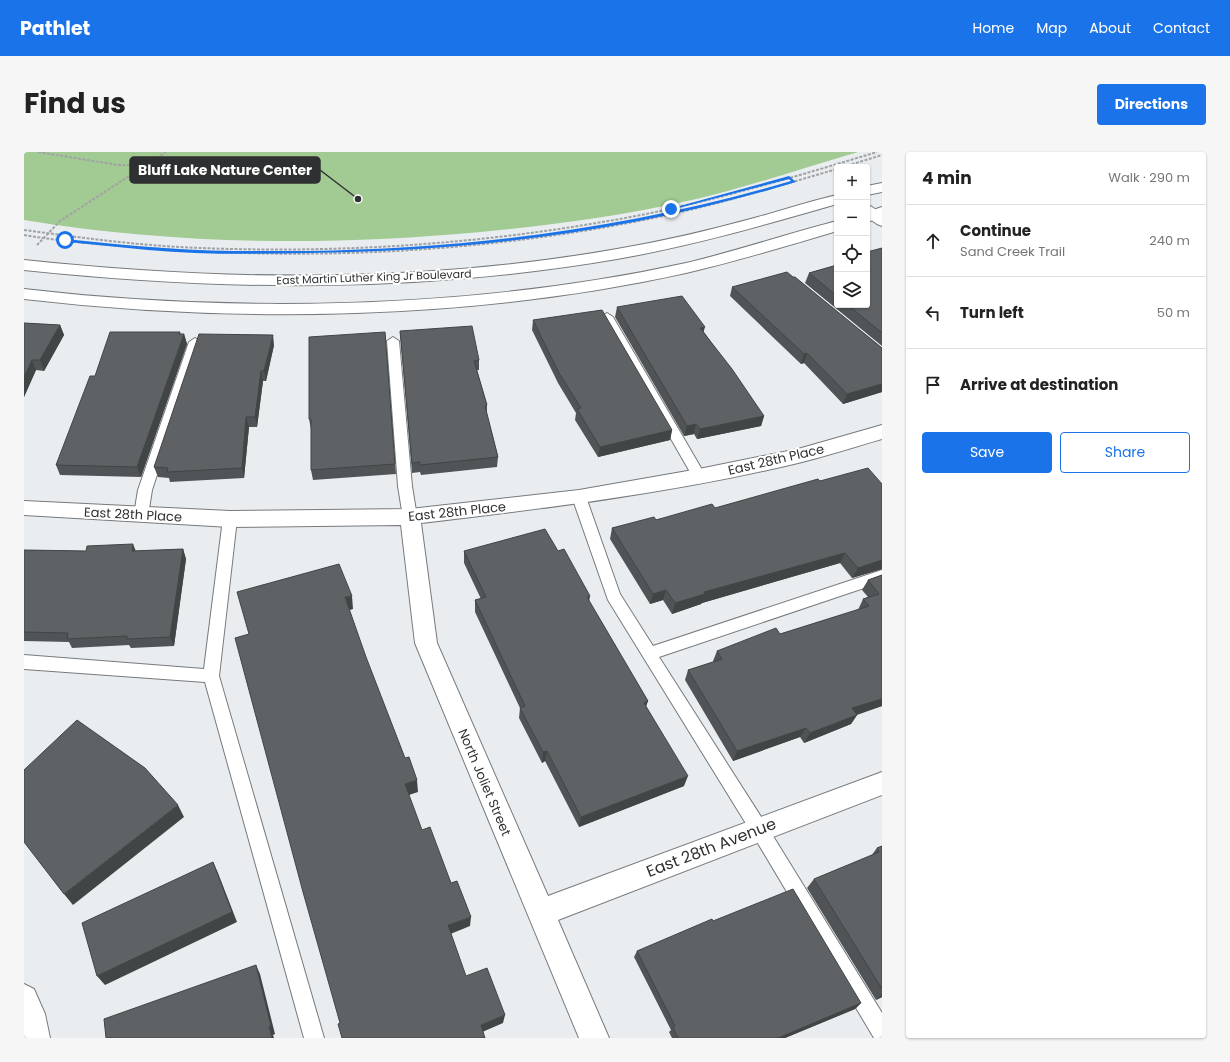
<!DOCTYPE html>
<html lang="en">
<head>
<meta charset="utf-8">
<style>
  body { margin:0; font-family:Poppins,sans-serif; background:#f6f6f6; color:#222 }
  .controls { position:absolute; right:12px; top:12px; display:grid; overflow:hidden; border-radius:4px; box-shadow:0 1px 3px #0004 }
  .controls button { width:36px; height:36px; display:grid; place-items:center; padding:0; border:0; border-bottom:1px solid #e0e0e0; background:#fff; color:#222; font:20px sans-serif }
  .stop { position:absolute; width:12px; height:12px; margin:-9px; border:3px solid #1a73e8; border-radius:50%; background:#fff }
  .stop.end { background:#1a73e8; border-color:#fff; box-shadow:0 1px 4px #0008 }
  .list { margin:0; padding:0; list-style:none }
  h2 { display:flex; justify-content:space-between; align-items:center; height:52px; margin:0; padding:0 16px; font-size:17px }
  h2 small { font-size:13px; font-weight:400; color:#767676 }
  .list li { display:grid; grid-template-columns:26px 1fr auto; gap:12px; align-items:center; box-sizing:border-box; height:72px; padding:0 16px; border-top:1px solid #e0e0e0 }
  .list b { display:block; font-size:15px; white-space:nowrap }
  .list p { margin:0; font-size:13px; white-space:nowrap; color:#767676 }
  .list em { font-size:13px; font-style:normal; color:#767676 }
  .actions { display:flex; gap:8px; padding:12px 16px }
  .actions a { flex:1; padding:9px 0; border:1px solid #1a73e8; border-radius:4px; text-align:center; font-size:14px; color:#1a73e8 }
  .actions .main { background:#1a73e8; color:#fff }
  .icon { flex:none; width:22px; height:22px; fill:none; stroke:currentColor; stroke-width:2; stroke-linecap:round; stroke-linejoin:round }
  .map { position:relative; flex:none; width:858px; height:886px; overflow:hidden; border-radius:4px }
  header { display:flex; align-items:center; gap:24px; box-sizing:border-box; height:56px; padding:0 20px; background:#1a73e8; color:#fff }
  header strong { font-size:19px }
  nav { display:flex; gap:22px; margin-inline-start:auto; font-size:14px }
  .intro { display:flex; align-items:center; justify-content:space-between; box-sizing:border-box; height:96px; padding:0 24px }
  h1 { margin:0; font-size:28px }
  .button { padding:10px 18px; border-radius:4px; background:#1a73e8; color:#fff; font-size:14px; font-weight:700 }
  main { display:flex; gap:24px; padding:0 24px }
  aside { flex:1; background:#fff; border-radius:4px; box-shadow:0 1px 3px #0004 }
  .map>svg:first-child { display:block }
  .green { fill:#a2cb94 }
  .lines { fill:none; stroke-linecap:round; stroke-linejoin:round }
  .lane-casing { stroke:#777a7d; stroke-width:2 }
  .street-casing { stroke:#777a7d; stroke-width:2 }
  .secondary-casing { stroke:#777a7d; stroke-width:2 }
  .path { stroke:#a0a2a4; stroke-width:2; stroke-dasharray:3 1.5; stroke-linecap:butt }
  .lane { fill:#fff; fill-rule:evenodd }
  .street { fill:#fff; fill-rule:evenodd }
  .secondary { fill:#fff; fill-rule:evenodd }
  .wall { fill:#515456 }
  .shaded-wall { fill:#424546 }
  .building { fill:#5e6264; stroke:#424546 }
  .route { fill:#1a73e8 }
  .labels { text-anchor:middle; stroke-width:4; stroke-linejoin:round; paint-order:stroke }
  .far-street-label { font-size:11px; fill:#2f3031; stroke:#fff }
  .street-label { font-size:13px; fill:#2f3031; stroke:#fff }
  .near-street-label { font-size:16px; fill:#2f3031; stroke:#fff }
  .leader { fill:none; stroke:#2f3031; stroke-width:1.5 }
  .callout-dot { fill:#2f3031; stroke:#fff; stroke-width:1.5 }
  .callout { fill:#2f3031; stroke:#2f3031; stroke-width:1.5 }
  .callout-label { font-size:14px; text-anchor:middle; font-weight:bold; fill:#fff }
</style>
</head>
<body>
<header>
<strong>Pathlet</strong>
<nav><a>Home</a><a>Map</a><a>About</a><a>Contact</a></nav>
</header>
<div class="intro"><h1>Find us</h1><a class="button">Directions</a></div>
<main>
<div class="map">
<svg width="858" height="886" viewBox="0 0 858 886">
  <rect width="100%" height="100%" fill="#eaedf0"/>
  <path class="green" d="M0 0H834C789 13 745 28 700 40 621 61 538 72 457 80 305 94 151 93 0 68Z"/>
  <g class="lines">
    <g class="lane-casing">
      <g id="lane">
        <path d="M583 161 589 165 680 321 682 324 680 327 675 329 670 327 577 165Z"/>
        <path d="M369 185 375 189 388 334 393 365 391 369 386 370 381 369 379 365 374 334 363 189Z"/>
        <path d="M171 186 177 190 128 338 124 363 122 367 117 368 112 367 110 363 114 338 165 190Z"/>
        <path d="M555 340 560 341 562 345 596 442 629 494 858 418V430L635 505 741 671 858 861V886H850L729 683 584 448 548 345 550 341Z"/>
        <path d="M206 362 211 363 213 367 195 524 300 886H280L181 530 0 517V503L180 517 199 367 201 363Z"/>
      </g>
    </g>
    <g class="street-casing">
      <g id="street">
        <path d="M843 53 848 55 858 62V74L853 72 843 65Z"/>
        <path d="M858 273V287C830 295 802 304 774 311 650 341 523 356 397 371L413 491 524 744 858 620V643L534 768 585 886H555L391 491 377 373 206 375 0 363V349L206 359 386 357 555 338 675 317 774 297Z"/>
        <path d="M0 832 10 837 21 862 26 886H0Z"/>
      </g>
    </g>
    <g class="secondary-casing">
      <g id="secondary">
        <path d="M858 31V40L843 43V34Z"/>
        <path d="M813 43V52C740 73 668 94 593 107 394 141 200 139 0 118V108C200 129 393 132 593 97 640 89 687 78 734 65 760 58 786 49 813 43Z"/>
        <path d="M858 55V65L843 70V60Z"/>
        <path d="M813 69V79C763 94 713 109 662 121 450 168 215 172 0 147V137C213 162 452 157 662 111 713 99 762 82 813 69Z"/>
      </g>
    </g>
    <g class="path">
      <path d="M14 0 94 13 119 14"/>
      <path d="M819 15 858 3"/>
      <path d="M0 78C52 85 103 92 155 95 312 103 469 92 622 62 700 46 777 23 853 0"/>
      <path d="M0 83C41 90 82 93 123 96 291 109 461 100 625 67 689 54 751 35 813 17"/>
      <path d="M13 93 36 69 142 0"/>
    </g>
    <use href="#lane" class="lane"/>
    <use href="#street" class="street"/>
    <use href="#secondary" class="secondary"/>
  </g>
  <g class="wall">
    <path d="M858 96V194L781 131 785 121 813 113V153H843Z"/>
    <path d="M769 125 858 196V240L819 252 780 211 777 212 706 144 708 135Z"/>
    <path d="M593 155 680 180 740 264 737 274 673 287 670 282 660 284 591 165Z"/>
    <path d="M509 168 648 278 646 288 574 305 551 268 552 261 534 231 508 178Z"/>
    <path d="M0 171 36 173 40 183 20 219 12 218 0 245Z"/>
    <path d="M376 179 455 208V218H453L463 253V262L474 305 473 315 397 323 396 320 388 321Z"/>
    <path d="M156 180V182H160L163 192 117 325 36 323 32 313 71 224Z"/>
    <path d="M361 180 372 322 289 328 287 318V277L285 267Z"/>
    <path d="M250 193 242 229H239L233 275H225L220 326 146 330 145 326 134 325 130 315Z"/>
    <path d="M796 329 858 332V417L828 426 816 411 678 451 677 452 648 462 639 448 626 452 586 387 588 376 691 356Z"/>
    <path d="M159 397 162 407 150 494 107 496 105 493 48 496 45 490 0 489V398L62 399H112Z"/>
    <path d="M440 399H534L565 449 624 549 622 554 660 634 555 675 521 609 518 611 495 566 496 556 451 460V448L457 447 440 411Z"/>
    <path d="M858 423V554L833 563 827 572 780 591 776 585 709 609 661 528 664 518 690 510 689 509 693 499 756 482 834 458 839 447 844 445 838 438 844 428Z"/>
    <path d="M858 694V845L852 848 783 736 790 727 847 704 853 696Z"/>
    <path d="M613 799 837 851 831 857 761 886H648L645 880 647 878 610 805Z"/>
  </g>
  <g class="shaded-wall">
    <path d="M36 173 40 183 20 219 16 208Z"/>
    <path d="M681 175 678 185 676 176Z"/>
    <path d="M156 180 158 188 160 182 163 192 117 325 113 315Z"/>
    <path d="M249 183 250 193 242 229 240 219Z"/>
    <path d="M783 201 780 211 777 212 780 202Z"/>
    <path d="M8 208 12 218 0 245V225Z"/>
    <path d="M237 219 239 229 233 275 231 265Z"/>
    <path d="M858 232V240L819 252 823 242Z"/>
    <path d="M740 264 737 274 673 287 676 277Z"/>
    <path d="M222 265 225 275 220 326 218 316Z"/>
    <path d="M672 272 670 282 660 284 663 274Z"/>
    <path d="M648 278 646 288 574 305 576 295Z"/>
    <path d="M109 392 113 402 108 399Z"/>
    <path d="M159 397 162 407 150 494 146 485Z"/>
    <path d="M821 401 816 411 678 451 677 452 648 462 651 451 680 440Z"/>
    <path d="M858 408V417L828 426 834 416Z"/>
    <path d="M642 438 639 448 626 452 629 442Z"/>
    <path d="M328 444 329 457 323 459 321 445Z"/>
    <path d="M566 444 564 456 563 445Z"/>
    <path d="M858 547V554L822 566 828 556Z"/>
    <path d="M624 549 620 560V551Z"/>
    <path d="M833 563 827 572 780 591 786 581Z"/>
    <path d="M782 576 776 585 709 609 713 599Z"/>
    <path d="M523 599 521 609 518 611 519 600Z"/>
    <path d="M664 624 660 634 555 675 557 665Z"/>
    <path d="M393 628 394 640 382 644 381 632Z"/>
    <path d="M154 653 160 665 49 753 40 742Z"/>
    <path d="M189 710 194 721 213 770 81 833 73 824Z"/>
    <path d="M447 765 446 774 424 783V773Z"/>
    <path d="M232 813 236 822 251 882 249 883 250 886H248L245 875Z"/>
    <path d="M858 842V845L852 848Z"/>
    <path d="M837 851 831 857 761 886H754Z"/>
    <path d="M481 863 479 871 456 881 457 873Z"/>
  </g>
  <g class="building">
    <path d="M858 96V181L824 153H843V100Z"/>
    <path d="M813 113V144L785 121Z"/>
    <path d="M763 120 769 125H771L858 196V232L823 242 783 201 780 202 708 135Z"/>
    <path d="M658 144 681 175 676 176 708 217 740 264 676 277 672 272 663 274 593 155Z"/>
    <path d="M578 158 648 278 576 295 553 257 557 256 535 221 509 168Z"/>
    <path d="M0 171 36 173 16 208H8L0 225Z"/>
    <path d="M448 174 455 208 450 209 463 253 461 254 474 305 396 313V310L388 311 376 179Z"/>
    <path d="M86 180H156L155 182H160L113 315 32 313 66 224H71Z"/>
    <path d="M361 180 371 312 287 318V267H285V185Z"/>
    <path d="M175 182 249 183 240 219H237L231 265H222L218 316 143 320 144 316 130 315Z"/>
    <path d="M844 316 858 332V408L834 416 821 401 680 440 681 442 651 451 642 438 629 442 588 376 630 365 632 368 688 352 691 356 794 327 796 329Z"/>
    <path d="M521 377 534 399 540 397 566 444 563 445 624 549 620 551 664 624 557 665 523 599 519 600 496 556 501 554 451 448 462 445 440 399Z"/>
    <path d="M109 392 108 399 159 397 146 485 103 487V484L43 487 44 481 0 480V398L62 399 63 394Z"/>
    <path d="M315 412 328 444 321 445 342 505 381 606 385 605 393 628 381 632 398 678 406 675 427 731 433 729 447 765 424 773 442 824 463 816 481 863 457 873 461 886H318L314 872 316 871 279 740 211 486 225 482 213 440Z"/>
    <path d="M858 423V547L828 556 833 563 786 581 782 576 713 599 664 518 698 507 693 499 752 476 756 482 845 454 839 447 855 442 844 428Z"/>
    <path d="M53 568 121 616 154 653 40 742 0 690V618Z"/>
    <path d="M858 694V837L790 727 855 700 853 696Z"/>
    <path d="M189 710 208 760 73 824 58 771Z"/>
    <path d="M769 737 837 851 754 886H654L649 875 651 874 613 799 688 767 689 769Z"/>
    <path d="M232 813 247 874 245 875 248 886H82L80 867Z"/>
  </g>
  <path class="route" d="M765 24 772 30C610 79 452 99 284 101 230 102 177 103 124 98 104 96 84 94 64 92 56 91 46 91 39 88L41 87C74 90 107 94 140 96 188 100 236 99 284 99 450 96 608 76 767 29L765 27 647 58 645 57Z"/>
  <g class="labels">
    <g class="far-street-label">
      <text transform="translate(350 125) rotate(-2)" y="4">East Martin Luther King Jr Boulevard</text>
    </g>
    <g class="street-label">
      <text transform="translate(752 307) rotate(-13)" y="5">East 28th Place</text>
      <text transform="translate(433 359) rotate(-6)" y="5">East 28th Place</text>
      <text transform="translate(109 362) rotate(3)" y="5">East 28th Place</text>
      <text transform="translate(461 630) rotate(67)" y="5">North Joliet Street</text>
    </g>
    <g class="near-street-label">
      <text transform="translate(687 695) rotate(-21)" y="6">East 28th Avenue</text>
    </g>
  </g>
  <path class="leader" d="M334 47L296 18"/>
  <circle class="callout-dot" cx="334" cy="47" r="4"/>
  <rect class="callout" x="106" y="5" width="190" height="26" rx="4"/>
  <g class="callout-label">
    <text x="201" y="23">Bluff Lake Nature Center</text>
  </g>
</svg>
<div class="controls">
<button>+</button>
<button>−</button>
<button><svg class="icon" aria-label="locate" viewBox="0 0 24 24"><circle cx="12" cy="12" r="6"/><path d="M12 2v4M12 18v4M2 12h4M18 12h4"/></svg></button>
<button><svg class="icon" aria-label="layers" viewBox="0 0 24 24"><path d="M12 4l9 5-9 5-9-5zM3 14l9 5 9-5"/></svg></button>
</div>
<div class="stop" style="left:41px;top:88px"></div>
<div class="stop end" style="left:647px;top:57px"></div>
</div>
<aside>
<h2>4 min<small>Walk · 290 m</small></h2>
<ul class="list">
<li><svg class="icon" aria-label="ahead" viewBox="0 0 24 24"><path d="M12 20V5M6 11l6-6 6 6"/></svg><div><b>Continue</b><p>Sand Creek Trail</p></div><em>240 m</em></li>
<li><svg class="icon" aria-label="left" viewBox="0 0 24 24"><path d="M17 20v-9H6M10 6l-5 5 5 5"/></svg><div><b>Turn left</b></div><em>50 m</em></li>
<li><svg class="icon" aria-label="arrive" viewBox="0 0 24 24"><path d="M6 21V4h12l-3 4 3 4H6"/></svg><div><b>Arrive at destination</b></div></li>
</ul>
<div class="actions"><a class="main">Save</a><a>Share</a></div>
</aside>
</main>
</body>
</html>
